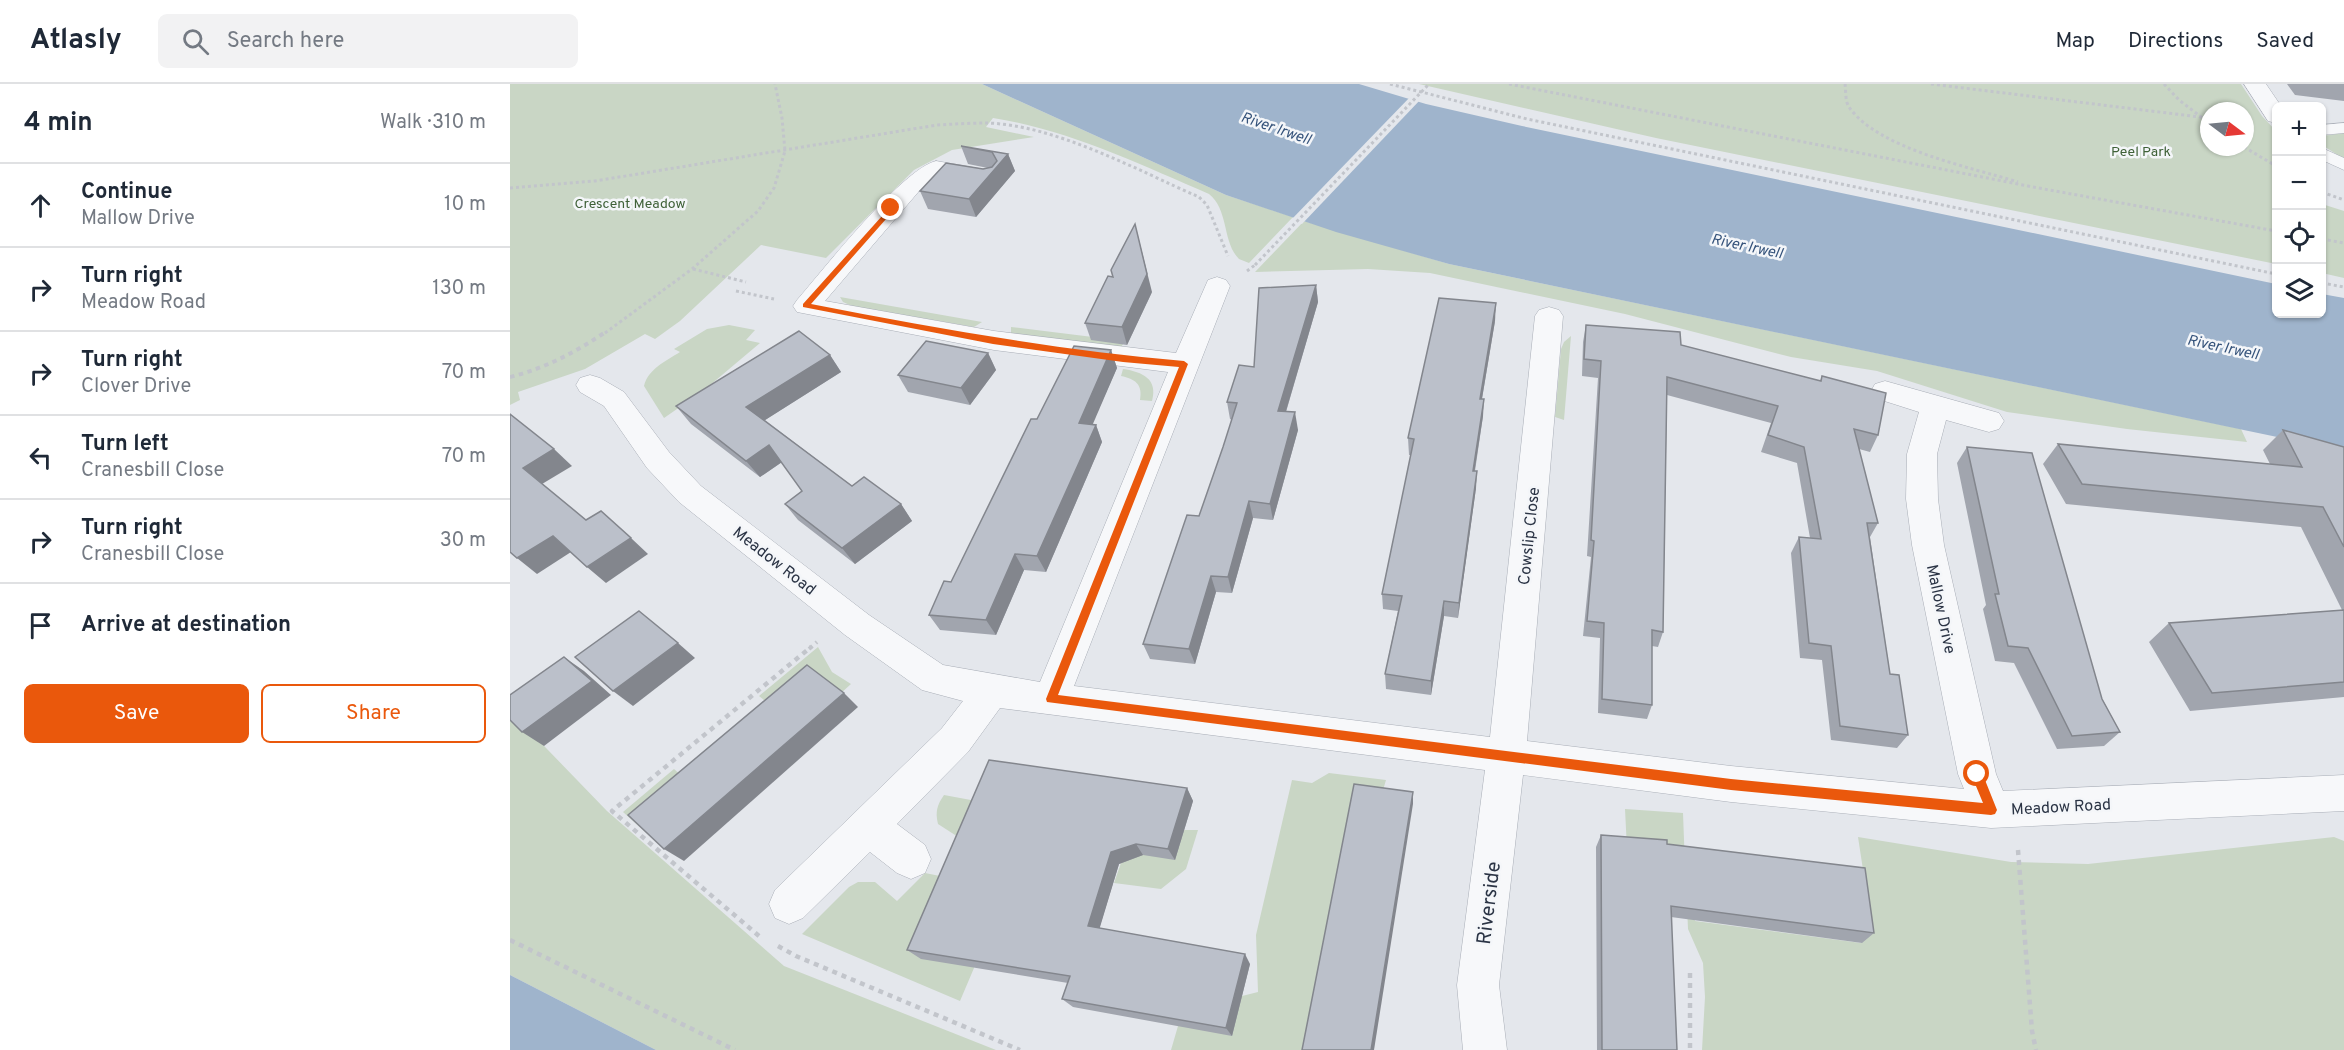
<!DOCTYPE html>
<html lang="en">
<head>
<meta charset="utf-8">
<style>
  body { margin:0; font-family:Overpass,sans-serif; background:#f2f2f3; color:#1f2937 }
  .controls { position:absolute; right:18px; top:18px; display:grid; overflow:hidden; border-radius:9px; box-shadow:0 2px 4px #0004 }
  .controls button { width:54px; height:54px; display:grid; place-items:center; padding:0; border:0; border-bottom:2px solid #e0e1e3; background:#fff; color:#1f2937; font:30px sans-serif }
  .compass { position:absolute; left:1690px; top:18px; width:54px; height:54px; border-radius:50%; background:#fff; box-shadow:0 2px 4px #0004; rotate:106deg }
  .stop { position:absolute; width:18px; height:18px; margin:-14px; border:4px solid #ea580c; border-radius:50%; background:#fff }
  .stop.end { background:#ea580c; border-color:#fff; box-shadow:0 2px 6px #0008 }
  .list { margin:0; padding:0; list-style:none }
  h2 { display:flex; justify-content:space-between; align-items:center; height:78px; margin:0; padding:0 24px; font-size:26px }
  h2 small { font-size:20px; font-weight:400; color:#747a83 }
  .list li { display:grid; grid-template-columns:39px 1fr auto; gap:18px; align-items:center; box-sizing:border-box; height:84px; padding:0 24px; border-top:2px solid #e0e1e3 }
  .list b { display:block; font-size:22px; white-space:nowrap }
  .list p { margin:0; font-size:20px; white-space:nowrap; color:#747a83 }
  .list em { font-size:20px; font-style:normal; color:#747a83 }
  .actions { display:flex; gap:12px; padding:18px 24px }
  .actions a { flex:1; padding:14px 0; border:2px solid #ea580c; border-radius:9px; text-align:center; font-size:21px; color:#ea580c }
  .actions .main { background:#ea580c; color:#fff }
  .icon { flex:none; width:33px; height:33px; fill:none; stroke:currentColor; stroke-width:2; stroke-linecap:round; stroke-linejoin:round }
  .map { position:relative; flex:none; width:1834px; height:966px; overflow:hidden }
  header { display:flex; align-items:center; gap:36px; box-sizing:border-box; height:84px; padding:0 30px; background:#fff; border-bottom:2px solid #e0e1e3 }
  header strong { font-size:28px }
  nav { display:flex; gap:33px; margin-inline-start:auto; font-size:21px }
  .search { width:420px; height:54px; background:#f2f2f3; display:flex; align-items:center; gap:15px; box-sizing:border-box; padding:0 21px; border-radius:9px; color:#747a83; font-size:22px }
  main { display:flex }
  aside { flex:1; background:#fff }
  .map>svg:first-child { display:block }
  .green { fill:#c9d6c5; fill-rule:evenodd }
  .water { fill:#9fb4cc }
  .pier { fill:#e4e7ec }
  .lines { fill:none; stroke-linecap:round; stroke-linejoin:round }
  .service-casing { stroke:#a9aeb7; stroke-width:1 }
  .pedestrian-casing { stroke:#a9aeb7; stroke-width:1 }
  .minor-casing { stroke:#a9aeb7; stroke-width:1 }
  .path-far2 { stroke:#c2c5cb; stroke-width:3; stroke-dasharray:3 3; stroke-linecap:butt }
  .path-far1 { stroke:#c2c5cb; stroke-width:4; stroke-dasharray:4.5 4.5; stroke-linecap:butt }
  .path { stroke:#c2c5cb; stroke-width:4.5; stroke-dasharray:5 5; stroke-linecap:butt }
  .service { fill:#f7f8fa; fill-rule:evenodd }
  .pedestrian { fill:#f7f8fa; fill-rule:evenodd }
  .minor { fill:#f7f8fa; fill-rule:evenodd }
  .path-bridge { stroke:#c2c5cb; stroke-width:3; stroke-dasharray:3 3; stroke-linecap:butt }
  .wall { fill:#a1a5ae }
  .shaded-wall { fill:#83868d }
  .building { fill:#bbc0ca; stroke:#83868d; stroke-width:1.5 }
  .route { fill:#ea580c }
  .labels { text-anchor:middle; stroke-width:5; stroke-linejoin:round; paint-order:stroke }
  .far-park-label { font-size:14px; fill:#3f6138; stroke:#f4f6f9 }
  .far-water-label { font-size:15px; font-style:italic; fill:#34527a; stroke:#f4f6f9 }
  .street-label { font-size:16px; fill:#2b3445; stroke:#f4f6f9 }
  .near-street-label { font-size:20px; fill:#2b3445; stroke:#f4f6f9 }
</style>
</head>
<body>
<header>
<strong>Atlasly</strong>
<div class="search"><svg class="icon" aria-label="search" viewBox="0 0 24 24"><circle cx="10" cy="10" r="6"/><path d="M15 15l6 6"/></svg>Search here</div>
<nav><a>Map</a><a>Directions</a><a>Saved</a></nav>
</header>
<main>
<aside>
<h2>4 min<small>Walk · 310 m</small></h2>
<ul class="list">
<li><svg class="icon" aria-label="ahead" viewBox="0 0 24 24"><path d="M12 20V5M6 11l6-6 6 6"/></svg><div><b>Continue</b><p>Mallow Drive</p></div><em>10 m</em></li>
<li><svg class="icon" aria-label="right" viewBox="0 0 24 24"><path d="M7 20v-9h11M14 6l5 5-5 5"/></svg><div><b>Turn right</b><p>Meadow Road</p></div><em>130 m</em></li>
<li><svg class="icon" aria-label="right" viewBox="0 0 24 24"><path d="M7 20v-9h11M14 6l5 5-5 5"/></svg><div><b>Turn right</b><p>Clover Drive</p></div><em>70 m</em></li>
<li><svg class="icon" aria-label="left" viewBox="0 0 24 24"><path d="M17 20v-9H6M10 6l-5 5 5 5"/></svg><div><b>Turn left</b><p>Cranesbill Close</p></div><em>70 m</em></li>
<li><svg class="icon" aria-label="right" viewBox="0 0 24 24"><path d="M7 20v-9h11M14 6l5 5-5 5"/></svg><div><b>Turn right</b><p>Cranesbill Close</p></div><em>30 m</em></li>
<li><svg class="icon" aria-label="arrive" viewBox="0 0 24 24"><path d="M6 21V4h12l-3 4 3 4H6"/></svg><div><b>Arrive at destination</b></div></li>
</ul>
<div class="actions"><a class="main">Save</a><a>Share</a></div>
</aside>
<div class="map">
<svg width="1834" height="966" viewBox="0 0 1834 966">
  <rect width="100%" height="100%" fill="#e4e7ec"/>
  <g class="green">
    <path d="M0 0H472L716 111 783 133 739 179 729 175C712 158 719 126 699 110 629 80 559 46 483 34L476 43 524 53 442 66 404 86 316 174 251 161 170 237 145 255 135 250 75 285 8 308 10 316 0 321Z"/>
    <path d="M909 0H1731L1752 32 1766 47V180L1146 54ZM1699 27H1735V63H1699Z"/>
    <path d="M1834 49V75L1812 61V52Z"/>
    <path d="M1812 120 1834 127V194L1812 189Z"/>
    <path d="M794 137 939 180 1731 345 1737 358 1617 345 1497 328 1367 287 1281 273 1115 230 920 189 858 185 745 188Z"/>
    <path d="M330 213 472 238 464 243 342 222 333 218Z"/>
    <path d="M219 241 245 246 236 256 250 259 193 307 154 334 134 302C138 285 156 277 170 268L164 265 197 245Z"/>
    <path d="M501 243 615 257 610 265 501 250Z"/>
    <path d="M1061 252 1054 336 1045 333 1051 265 1054 258Z"/>
    <path d="M613 285C633 288 648 295 642 317L630 316C633 300 625 295 611 292Z"/>
    <path d="M308 563 322 588 341 600 330 610 271 630 249 612Z"/>
    <path d="M0 630 8 635 97 727 274 882 486 966H146L0 891Z"/>
    <path d="M164 685 185 704 156 760 152 763 113 728Z"/>
    <path d="M819 689 876 696 797 966H661L668 942 732 912 748 908 746 851 782 696 802 699Z"/>
    <path d="M434 711 477 719 459 760 428 740C425 728 427 721 434 711Z"/>
    <path d="M1115 725 1173 729 1176 809 1185 837 1351 859 1359 825 1348 753 1501 778 1578 780 1824 753 1834 757V966H1192L1195 913 1193 879 1178 845 1177 822 1117 765Z"/>
    <path d="M674 746H688L676 785 651 805 604 799 611 779Z"/>
    <path d="M415 789 445 795 464 884 450 917 292 850 339 803 348 798H365L387 817Z"/>
  </g>
  <g class="water">
    <path d="M472 0H849L916 20 1012 42 1766 200V230H1812V210L1834 214V367L939 180 826 148 716 111Z"/>
    <path d="M0 891 146 966H0Z"/>
  </g>
  <path class="pier" d="M901 12 911 15 792 140 781 136Z"/>
  <g class="lines">
    <g class="service-casing">
      <g id="service">
        <path d="M1834 39V49L1812 51V41Z"/>
        <path d="M1812 64 1834 74V86L1812 76Z"/>
      </g>
    </g>
    <g class="pedestrian-casing">
      <path id="pedestrian" d="M1734 0H1756L1771 22H1766V39L1758 37Z"/>
    </g>
    <g class="minor-casing">
      <path id="minor" d="M426 77 483 87 487 92 483 97 475 99 430 92 410 106 315 217 484 247 666 269 698 196 707 193 716 196 720 202 564 602 980 653 1025 232 1029 226 1039 223 1049 226 1053 232 1017 657 1221 682 1454 705 1448 690 1402 461 1396 415 1397 370 1409 328 1365 314 1361 307 1365 300 1375 297 1489 329 1494 337 1489 345 1479 348 1436 336 1427 370 1428 415 1434 461 1486 690 1493 707 1834 691V727L1481 744 1221 718 1013 691 989 901 997 966H953L947 901 975 686 490 624 458 668 387 740 415 761 421 775 415 789 401 795 387 789 360 768 293 834 279 840 265 834 259 820 265 806 432 644 453 617 412 606 335 551 169 418 137 384 94 322 70 308 66 301 70 294 80 291 90 294 114 308 159 368 191 402 359 531 433 581 530 598 658 288 484 266 287 228 283 222 287 216C314 185 392 85 426 77Z"/>
    </g>
    <g class="path-far2">
      <path d="M880 0 1017 35 1766 190"/>
      <path d="M999 0 1523 103 1766 147"/>
      <path d="M1335 0C1336 7 1335 17 1339 23 1368 65 1460 83 1508 98"/>
      <path d="M1421 0 1690 33"/>
      <path d="M1654 0 1669 16 1699 39"/>
      <path d="M1734 63 1766 82"/>
      <path d="M0 104 85 97 427 41C444 40 461 39 477 39 545 41 627 86 689 113L697 121 718 172"/>
      <path d="M1812 108 1834 116"/>
      <path d="M1812 155 1834 159"/>
      <path d="M183 185 236 198"/>
      <path d="M737 187 745 181"/>
      <path d="M1812 199 1834 203"/>
      <path d="M226 207 264 215"/>
      <path d="M95 249 182 185 248 127 264 104 275 67 272 34 265 0"/>
    </g>
    <g class="path-far1">
      <path d="M0 293C36 284 66 268 97 247"/>
      <path d="M299 565 307 558"/>
    </g>
    <g class="path">
      <path d="M1508 766 1522 947 1526 966"/>
      <path d="M249 852 102 727 301 563"/>
      <path d="M0 856 225 966"/>
      <path d="M268 862 286 872 510 966"/>
      <path d="M1180 889V966"/>
    </g>
    <use href="#service" class="service"/>
    <use href="#pedestrian" class="pedestrian"/>
    <use href="#minor" class="minor"/>
    <path class="path-bridge" d="M745 181 919 0"/>
  </g>
  <g class="wall">
    <path d="M1777 0H1834V17L1785 11Z"/>
    <path d="M451 62 498 70 505 87 466 133 418 125 410 107 478 84 458 80Z"/>
    <path d="M806 201 808 218 776 328 788 346 763 436 743 434 722 509 706 508 685 580 640 575 633 560 689 432 713 363 722 336 720 335 717 318Z"/>
    <path d="M642 208 617 261 581 256 575 239Z"/>
    <path d="M985 237 972 315 973 332 965 387 966 404 948 534 934 532 921 611 876 605 875 590 888 527 873 525 872 510 901 371H899L898 354Z"/>
    <path d="M1076 241 1171 261 1310 297 1312 292 1368 351 1360 368 1349 365 1368 439 1360 453 1380 590 1398 651 1387 664 1321 656 1312 576 1290 574 1281 469 1289 453 1300 454 1287 379 1251 368 1261 339 1157 311 1153 548 1148 563 1142 562V621L1137 635 1088 629 1090 554 1073 552 1081 473 1077 472 1088 294 1072 292 1073 258Z"/>
    <path d="M601 266 607 284 582 340 586 341 592 358 536 488 514 486 486 551 430 546 419 531 441 498 527 335Z"/>
    <path d="M478 269 486 286 460 321 398 308 388 291Z"/>
    <path d="M320 271 331 288 255 336 342 402 391 420 402 437 345 480 288 436 275 420 292 407 272 378 250 393 181 340 166 322Z"/>
    <path d="M1773 346 1834 363V613L1680 627 1639 558 1659 539 1832 526 1791 443 1556 420 1533 380 1548 360 1760 380 1753 366Z"/>
    <path d="M1457 363 1610 648 1594 662 1547 665 1504 579 1485 577 1473 525 1476 521 1447 379Z"/>
    <path d="M677 704 683 717 665 776 633 771 609 780 589 845 740 880 722 952 563 923 552 915 558 899 411 875 397 866Z"/>
    <path d="M1091 751 1157 760 1364 849 1352 859 1161 833 1167 966H1087L1086 763Z"/>
  </g>
  <g class="shaded-wall">
    <path d="M498 70 505 87 466 133 459 115Z"/>
    <path d="M625 140 642 208 617 261 612 243Z"/>
    <path d="M806 201 808 218 771 344 768 327Z"/>
    <path d="M986 219 985 237 969 332 970 315Z"/>
    <path d="M601 266 607 284 576 356 569 339Z"/>
    <path d="M478 269 486 286 460 321 451 304Z"/>
    <path d="M320 271 331 288 249 340 236 323Z"/>
    <path d="M974 315 973 332 962 403 963 387Z"/>
    <path d="M785 328 788 346 763 436 760 420Z"/>
    <path d="M586 341 592 358 536 488 527 472Z"/>
    <path d="M259 361 272 378 250 393 236 377Z"/>
    <path d="M44 365 62 382 32 400 13 384Z"/>
    <path d="M967 387 966 404 948 534 949 519Z"/>
    <path d="M739 417 743 434 722 509 718 493Z"/>
    <path d="M391 420 402 437 345 480 332 464Z"/>
    <path d="M43 452 61 468 27 490 7 474Z"/>
    <path d="M121 454 138 470 96 499 77 483Z"/>
    <path d="M505 470 514 486 486 551 476 536Z"/>
    <path d="M701 492 706 508 685 580 679 565Z"/>
    <path d="M934 517V532L921 611V597Z"/>
    <path d="M168 559 185 574 123 622 103 607Z"/>
    <path d="M54 573 74 587 101 611 34 662 12 648Z"/>
    <path d="M334 609 348 623 174 777 154 765Z"/>
    <path d="M677 704 683 717 665 776 658 765Z"/>
    <path d="M903 708V720L864 966H861Z"/>
    <path d="M626 760 633 771 609 780 587 853 578 842 601 768Z"/>
    <path d="M735 870 740 880 722 952 716 944Z"/>
  </g>
  <g class="building">
    <path d="M451 62 498 70 459 115 410 107 436 79 473 85 482 83 487 77 482 68Z"/>
    <path d="M625 140 637 190 612 243 575 239 598 192 603 193 601 186Z"/>
    <path d="M806 201 768 327 785 328 760 420 739 417 718 493 701 492 679 565 633 560 677 431 689 432 713 363 727 319 717 318 729 281 744 283 749 204Z"/>
    <path d="M929 214 986 219 970 315H974L963 387H967L949 519 934 517 921 597 875 590 892 512 872 510 904 355 898 354Z"/>
    <path d="M1076 241 1170 248 1171 261 1311 297 1312 292 1376 309 1368 351 1344 345 1368 439H1357L1380 590 1389 591 1398 651 1330 642 1321 562 1299 559 1289 453 1311 455 1294 363 1258 351 1268 322 1157 293 1153 548 1142 546V621L1092 615 1094 539 1077 537 1084 457 1081 456 1091 277 1074 275Z"/>
    <path d="M289 247 320 271 236 323 342 402 354 393 391 420 332 464 275 420 292 407 259 361 236 377 166 322Z"/>
    <path d="M416 257 478 269 451 304 388 291Z"/>
    <path d="M564 262 601 266 569 339 586 341 527 472 505 470 476 536 419 531 434 497 441 498 521 335H527Z"/>
    <path d="M0 330 44 365 13 384 76 436 91 427 121 454 77 483 43 452 7 474 0 468Z"/>
    <path d="M1773 346 1834 363V463L1813 423 1572 400 1548 360 1792 383Z"/>
    <path d="M1457 363 1522 369 1592 615 1610 648 1562 652 1518 564 1498 562 1485 510H1489Z"/>
    <path d="M1834 526V598L1702 609 1659 539Z"/>
    <path d="M129 527 168 559 103 607 65 573Z"/>
    <path d="M54 573 82 597 12 648 0 636V611Z"/>
    <path d="M297 581 334 609 154 765 118 731Z"/>
    <path d="M479 676 677 704 658 765 626 760 601 768 578 842 735 870 716 944 552 915 560 892 397 866Z"/>
    <path d="M844 700 903 708 861 966H792Z"/>
    <path d="M1091 751 1157 756V760L1355 784 1364 849 1161 822 1167 966H1092Z"/>
  </g>
  <path class="route" d="M381 122 384 126 301 220C425 244 548 266 674 277L678 280 548 611 1221 695 1473 719 1461 690 1467 685 1471 686 1487 726 1485 730 1481 731 1221 706 537 618 536 615 669 283 613 278 483 260 293 223V220Z"/>
  <g class="labels">
    <g class="far-park-label">
      <text x="1631" y="72">Peel Park</text>
      <text x="120" y="124">Crescent Meadow</text>
    </g>
    <g class="far-water-label">
      <text transform="translate(766 44) rotate(19)" y="5">River Irwell</text>
      <text transform="translate(1237 162) rotate(12)" y="5">River Irwell</text>
      <text transform="translate(1713 263) rotate(12)" y="5">River Irwell</text>
    </g>
    <g class="street-label">
      <text transform="translate(1018 452) rotate(-84)" y="6">Cowslip Close</text>
      <text transform="translate(265 476) rotate(38)" y="6">Meadow Road</text>
      <text transform="translate(1432 525) rotate(78)" y="6">Mallow Drive</text>
      <text transform="translate(1551 722) rotate(-3)" y="6">Meadow Road</text>
    </g>
    <g class="near-street-label">
      <text transform="translate(978 819) rotate(-83)" y="7">Riverside</text>
    </g>
  </g>
</svg>
<div class="controls">
<button>+</button>
<button>−</button>
<button><svg class="icon" aria-label="locate" viewBox="0 0 24 24"><circle cx="12" cy="12" r="6"/><path d="M12 2v4M12 18v4M2 12h4M18 12h4"/></svg></button>
<button><svg class="icon" aria-label="layers" viewBox="0 0 24 24"><path d="M12 4l9 5-9 5-9-5zM3 14l9 5 9-5"/></svg></button>
</div>
<svg class="compass" viewBox="-18 -18 36 36"><path d="M0-13l5 13h-10z" fill="#e53935"/><path d="M0 13l5-13h-10z" fill="#747a83"/></svg>
<div class="stop" style="left:1467px;top:690px"></div>
<div class="stop end" style="left:381px;top:124px"></div>
</div>
</main>
</body>
</html>
